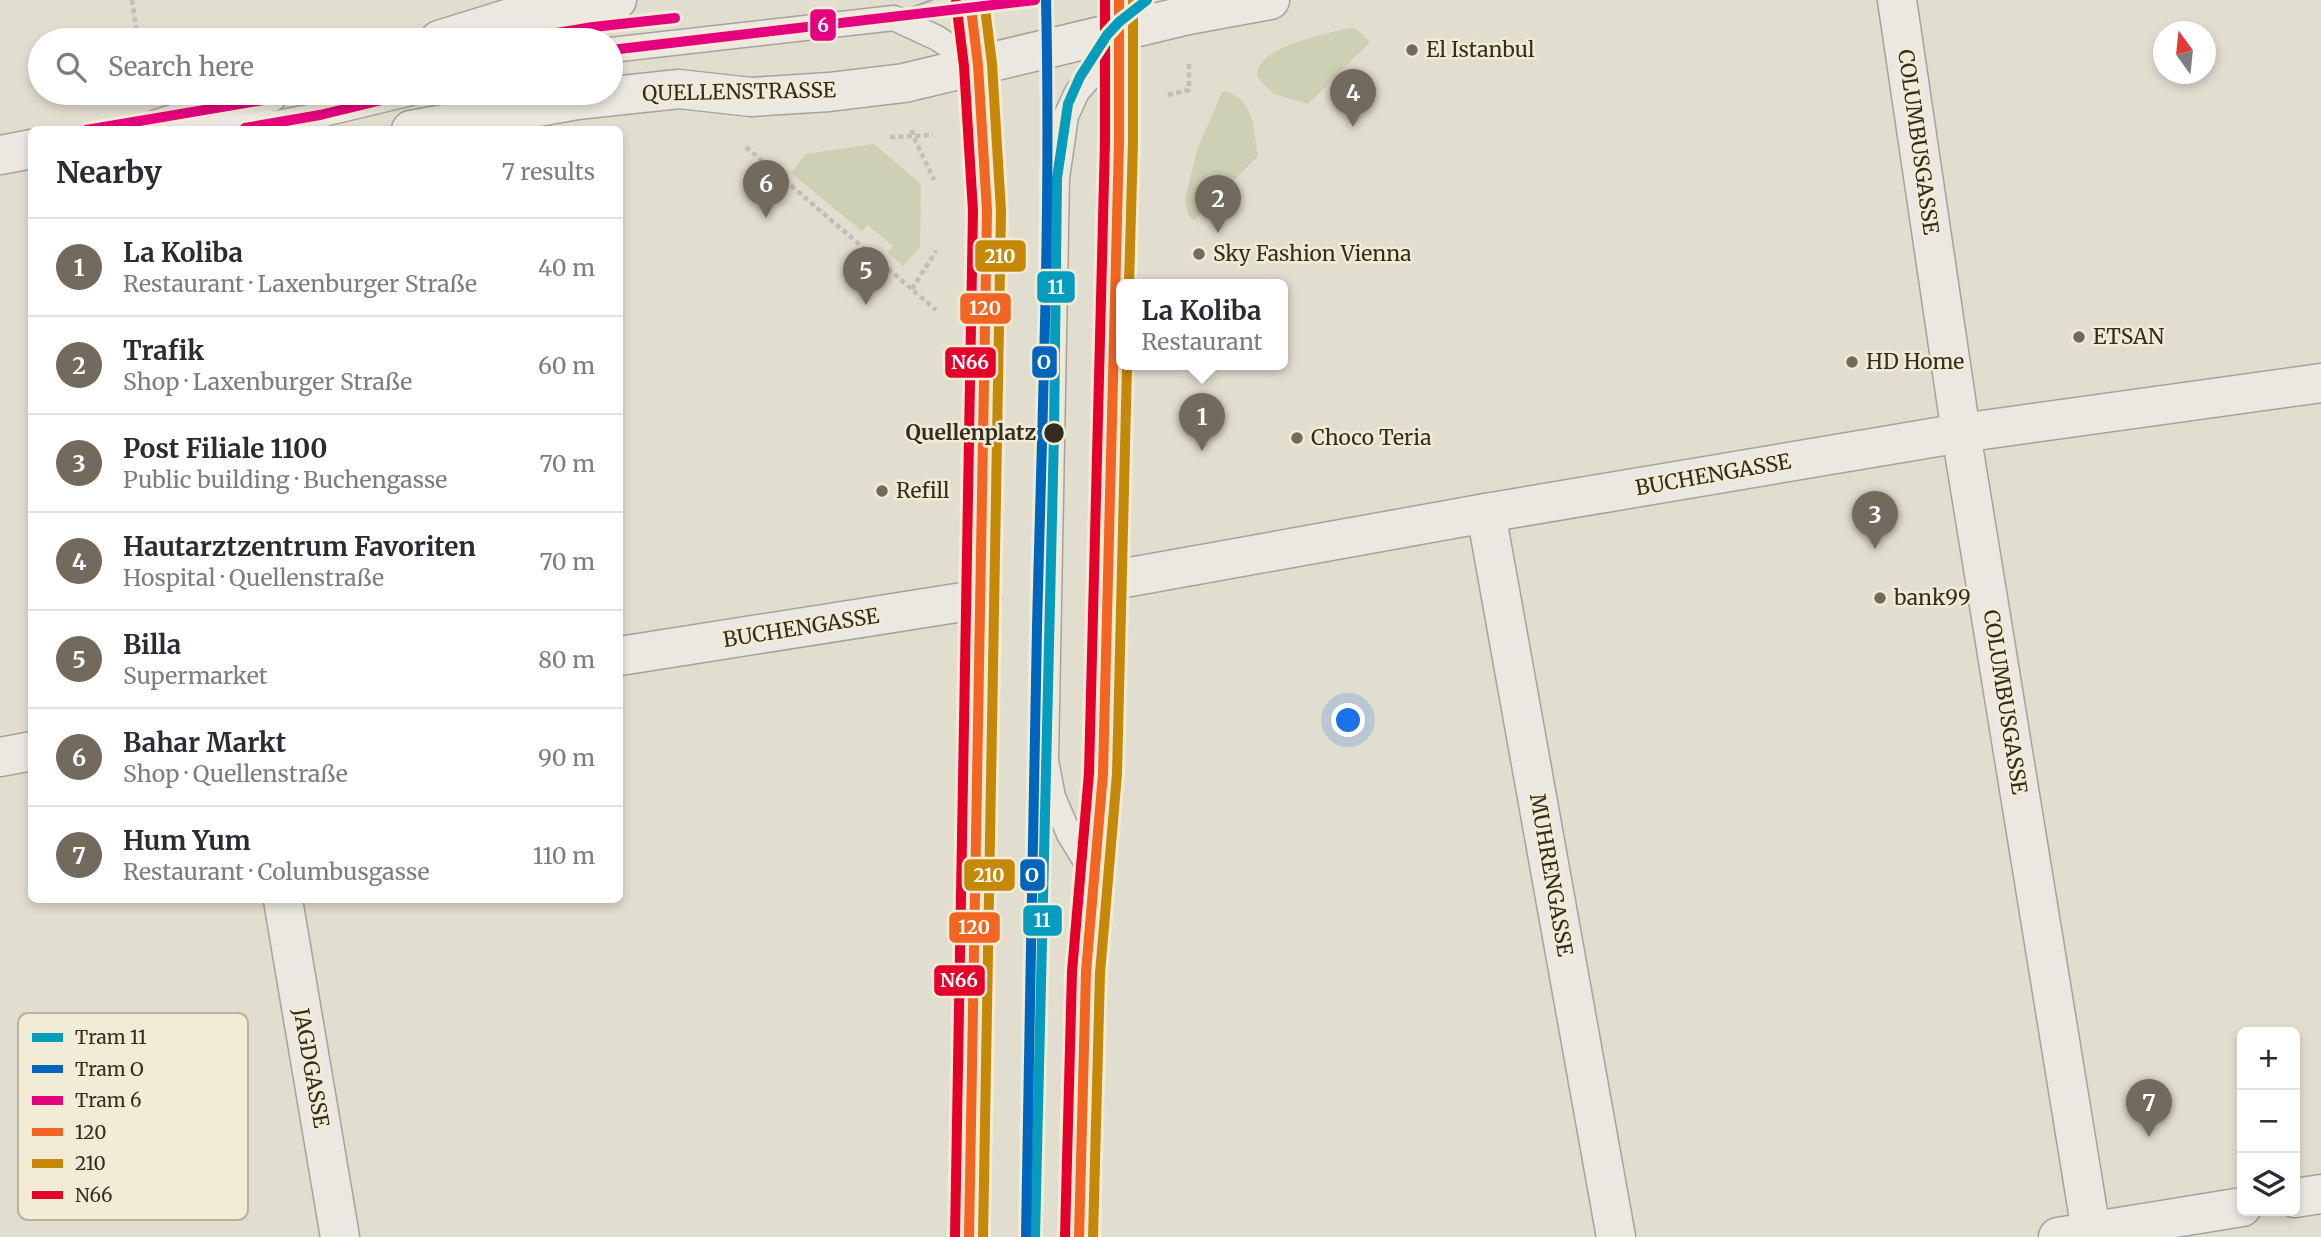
<!DOCTYPE html>
<html lang="en">
<head>
<meta charset="utf-8">
<style>
  body { margin:0; font-family:Merriweather,serif; background:#f7f7f7; color:#2b2b33 }
  .controls { position:absolute; right:21px; bottom:21px; display:grid; overflow:hidden; border-radius:10px; box-shadow:0 4px 10px #0003 }
  .controls button { width:63px; height:63px; display:grid; place-items:center; padding:0; border:0; border-bottom:2px solid #e1e1e2; background:#fff; color:#2b2b33; font:35px sans-serif }
  .compass { position:absolute; left:2153px; top:21px; width:63px; height:63px; border-radius:50%; background:#fff; box-shadow:0 4px 10px #0003; rotate:345deg }
  .you { position:absolute; left:1349px; top:721px; width:24px; height:24px; margin:-18px; border:5px solid #fff; border-radius:50%; background:#1a73e8; box-shadow:0 0 0 10px #1a73e833 }
  .badge { display:grid; place-items:center; width:46px; height:46px; border-radius:50%; background:#716a5d; color:#fff; font-size:23px; font-weight:700 }
  .pin { position:absolute; translate:-50% -58px; filter:drop-shadow(0 2px 4px #0008) }
  .pin::after { content:''; position:absolute; top:37px; width:24px; height:21px; background:inherit; clip-path:polygon(0 0,100% 0,50% 100%) }
  .popup { position:absolute; left:1116px; top:279px; width:172px; height:91px; box-sizing:border-box; display:grid; place-content:center; border-radius:10px; background:#fff; filter:drop-shadow(0 2px 5px #0005); font-size:23px; white-space:nowrap; color:#7c7c81 }
  .popup b { font-size:26px; color:#2b2b33 }
  .popup::after { content:''; position:absolute; left:50%; top:100%; margin-left:-14px; border:14px solid transparent; border-top-color:#fff }
  .list { margin:0; padding:0; list-style:none }
  h2 { display:flex; justify-content:space-between; align-items:center; height:91px; margin:0; padding:0 28px; font-size:30px }
  h2 small { font-size:23px; font-weight:400; color:#7c7c81 }
  .list li { display:grid; grid-template-columns:46px 1fr auto; gap:21px; align-items:center; box-sizing:border-box; height:98px; padding:0 28px; border-top:2px solid #e1e1e2 }
  .list b { display:block; font-size:26px; white-space:nowrap }
  .list p { margin:0; font-size:23px; white-space:nowrap; color:#7c7c81 }
  .list em { font-size:23px; font-style:normal; color:#7c7c81 }
  .icon { flex:none; width:38px; height:38px; fill:none; stroke:currentColor; stroke-width:2; stroke-linecap:round; stroke-linejoin:round }
  .map { position:relative; flex:none; width:2321px; height:1237px; overflow:hidden }
  .search { position:absolute; background:#fff; box-shadow:0 4px 10px #0003; left:28px; top:28px; width:595px; height:77px; display:flex; align-items:center; gap:18px; box-sizing:border-box; padding:0 24px; border-radius:38px; color:#7c7c81; font-size:26px }
  .panel { position:absolute; background:#fff; box-shadow:0 4px 10px #0003; left:28px; top:126px; width:595px; height:777px; border-radius:10px }
  .map>svg:first-child { display:block }
  .green { fill:#ced0b3 }
  .lines { fill:none; stroke-linecap:round; stroke-linejoin:round }
  .service-casing { stroke:#a7a297; stroke-width:27 }
  .minor-casing { stroke:#a7a297; stroke-width:41 }
  .tertiary-casing { stroke:#a7a297; stroke-width:41 }
  .primary-casing { stroke:#8d887e; stroke-width:41 }
  .path { stroke:#c2bfb6; stroke-width:4.5; stroke-dasharray:5 3.5; stroke-linecap:butt }
  .service { stroke:#eae8e0; stroke-width:24 }
  .minor { stroke:#eae8e0; stroke-width:38 }
  .tertiary { stroke:#eae8e0; stroke-width:38 }
  .primary { stroke:#e2ded2; stroke-width:38 }
  .tram { stroke:#aaa7a0; stroke-width:2 }
  .bus-1-casing { stroke:#f2ebd6; stroke-width:16 }
  .bus-2-casing { stroke:#f2ebd6; stroke-width:16 }
  .bus-3-casing { stroke:#f2ebd6; stroke-width:16 }
  .bus-1 { stroke:#f26522; stroke-width:10 }
  .bus-2 { stroke:#c68808; stroke-width:10 }
  .bus-3 { stroke:#e4002b; stroke-width:10 }
  .tram-1-casing { stroke:#f2ebd6; stroke-width:16 }
  .tram-2-casing { stroke:#f2ebd6; stroke-width:16 }
  .tram-3-casing { stroke:#f2ebd6; stroke-width:16 }
  .tram-1 { stroke:#059cbd; stroke-width:10 }
  .tram-2 { stroke:#0065bd; stroke-width:10 }
  .tram-3 { stroke:#e5007d; stroke-width:10 }
  .poi-dot { fill:#716a5d; stroke:#f2ebd6; stroke-width:2.5 }
  .stop-dot { fill:#352c20; stroke:#f2ebd6; stroke-width:2.5 }
  .labels { text-anchor:middle; stroke-width:5; stroke-linejoin:round; paint-order:stroke }
  .poi-label { font-size:21px; fill:#352c20; stroke:#f2ebd6; text-anchor:start }
  .street-label { font-size:21px; fill:#352c20; stroke:#f2ebd6 }
  .stop-label { font-size:21px; font-weight:bold; fill:#352c20; stroke:#f2ebd6; text-anchor:end }
  .key { fill:#f2ebd6; stroke:#b9b29f; stroke-width:2 }
  .key-label { font-size:19px; fill:#352c20 }
  .line-badge { stroke:#f2ebd6; stroke-width:2.5 }
  .badge-label { font-size:19px; text-anchor:middle; font-weight:bold; fill:#fff }
</style>
</head>
<body>
<div class="map">
<svg width="2321" height="1237" viewBox="0 0 2321 1237">
  <rect width="100%" height="100%" fill="#e1ddcf"/>
  <g class="green">
    <path d="M1348 28 1356 29 1370 42 1308 104 1274 94 1257 77C1255 46 1325 35 1348 28Z"/>
    <path d="M1226 91C1256 103 1253 129 1258 156L1194 220 1189 216 1185 200 1197 150 1222 92Z"/>
    <path d="M874 144 921 184 920 247 903 266 888 253 893 246 868 225 862 231 791 173 806 154Z"/>
  </g>
  <g class="lines">
    <g class="service-casing">
      <g id="service">
        <path d="M611 50 894 18 937 38 978 65"/>
        <path d="M207 124H271L320 115 411 93"/>
        <path d="M1094 875 1069 834 1053 797 1046 760 1057 178 1066 116 1077 92 1097 69 1117 35"/>
      </g>
    </g>
    <g class="minor-casing">
      <g id="minor">
        <path d="M1897 0 1961 433 2092 1237"/>
        <path d="M1486 513 1616 1237"/>
        <path d="M1108 581 1486 513 1961 433 2321 383"/>
        <path d="M620 656 982 599"/>
        <path d="M0 757 32 751"/>
        <path d="M283 900 340 1237"/>
        <path d="M2295 1198 2321 1194"/>
        <path d="M2058 1237 2242 1207"/>
      </g>
    </g>
    <g class="tertiary-casing">
      <g id="tertiary">
        <path d="M439 40 513 17 617 0"/>
        <path d="M158 129 269 93"/>
        <path d="M411 130 577 100 679 89 751 97 829 92 904 83 1188 15 1270 0"/>
        <path d="M0 155 32 149"/>
      </g>
    </g>
    <g class="primary-casing">
      <g id="primary">
        <path d="M969 1237 987 211 978 65 970 0"/>
        <path d="M1079 1237 1086 972 1103 774 1119 141V0"/>
      </g>
    </g>
    <g class="path">
      <path d="M132 0 138 40"/>
      <path d="M1168 95 1189 90V64"/>
      <path d="M912 130 913 136 933 135"/>
      <path d="M890 137 913 136 934 180"/>
      <path d="M746 147 936 310"/>
      <path d="M912 289 936 251"/>
    </g>
    <use href="#service" class="service"/>
    <use href="#minor" class="minor"/>
    <use href="#tertiary" class="tertiary"/>
    <use href="#primary" class="primary"/>
    <path class="tram" d="M856 22 893 14 932 0"/>
    <g class="bus-1-casing">
      <g id="bus-1">
        <path d="M969 1237 987 211 978 65 970 0"/>
        <path d="M1079 1237 1086 972 1103 774 1119 141V0"/>
      </g>
    </g>
    <g class="bus-2-casing">
      <g id="bus-2">
        <path d="M1129 285 1133 141V0"/>
        <path d="M983 1237 1001 211 992 64 984 0"/>
        <path d="M1093 1237 1100 973 1117 774 1127 365"/>
      </g>
    </g>
    <g class="bus-3-casing">
      <g id="bus-3">
        <path d="M955 1237 973 211 964 66 956 2"/>
        <path d="M1065 1237 1072 972 1089 773 1105 141V0"/>
      </g>
    </g>
    <use href="#bus-1" class="bus-1"/>
    <use href="#bus-2" class="bus-2"/>
    <use href="#bus-3" class="bus-3"/>
    <g class="tram-1-casing">
      <path id="tram-1" d="M1035 1237 1054 433 1057 178 1068 104 1080 77 1107 35 1119 22 1147 0"/>
    </g>
    <g class="tram-2-casing">
      <path id="tram-2" d="M1026 1237C1030 1034 1032 831 1037 628 1042 418 1051 209 1046 0"/>
    </g>
    <g class="tram-3-casing">
      <g id="tram-3">
        <path d="M515 40 593 27 675 18"/>
        <path d="M611 50 1035 0"/>
        <path d="M245 128 320 115 411 93"/>
        <path d="M86 130 305 93"/>
      </g>
    </g>
    <use href="#tram-1" class="tram-1"/>
    <use href="#tram-2" class="tram-2"/>
    <use href="#tram-3" class="tram-3"/>
  </g>
  <g class="poi-dot">
    <circle cx="1412" cy="50" r="7"/>
    <circle cx="1199" cy="254" r="7"/>
    <circle cx="2079" cy="337" r="7"/>
    <circle cx="1852" cy="362" r="7"/>
    <circle cx="1297" cy="438" r="7"/>
    <circle cx="882" cy="491" r="7"/>
    <circle cx="1880" cy="598" r="7"/>
  </g>
  <circle class="stop-dot" cx="1054" cy="433" r="11"/>
  <g class="labels">
    <g class="poi-label">
      <text x="1426" y="57">El Istanbul</text>
      <text x="1213" y="261">Sky Fashion Vienna</text>
      <text x="2093" y="344">ETSAN</text>
      <text x="1866" y="369">HD Home</text>
      <text x="1311" y="445">Choco Teria</text>
      <text x="896" y="498">Refill</text>
      <text x="1894" y="605">bank99</text>
    </g>
    <g class="street-label">
      <text transform="translate(739 92) rotate(-1)" y="7">QUELLENSTRASSE</text>
      <text transform="translate(1918 142) rotate(82)" y="7">COLUMBUSGASSE</text>
      <text transform="translate(1713 475) rotate(-10)" y="7">BUCHENGASSE</text>
      <text transform="translate(801 628) rotate(-9)" y="7">BUCHENGASSE</text>
      <text transform="translate(2005 702) rotate(81)" y="7">COLUMBUSGASSE</text>
      <text transform="translate(1551 875) rotate(80)" y="7">MUHRENGASSE</text>
      <text transform="translate(311 1068) rotate(80)" y="7">JAGDGASSE</text>
    </g>
    <g class="stop-label">
      <text x="1036" y="440">Quellenplatz</text>
    </g>
  </g>
  <rect x="18" y="1013" width="230" height="207" rx="10" class="key"/>
  <rect x="32" y="1033" width="31" height="9" fill="#059cbd"/>
  <rect x="32" y="1065" width="31" height="8" fill="#0065bd"/>
  <rect x="32" y="1096" width="31" height="9" fill="#e5007d"/>
  <rect x="32" y="1128" width="31" height="8" fill="#f26522"/>
  <rect x="32" y="1159" width="31" height="9" fill="#c68808"/>
  <rect x="32" y="1191" width="31" height="8" fill="#e4002b"/>
  <g class="key-label">
    <text x="75" y="1044">Tram 11</text>
    <text x="75" y="1076">Tram O</text>
    <text x="75" y="1107">Tram 6</text>
    <text x="75" y="1139">120</text>
    <text x="75" y="1170">210</text>
    <text x="75" y="1202">N66</text>
  </g>
  <g class="line-badge">
    <rect x="809" y="8" width="28" height="34" rx="7" fill="#e5007d"/>
    <rect x="974" y="239" width="53" height="34" rx="7" fill="#c68808"/>
    <rect x="1036" y="270" width="40" height="34" rx="7" fill="#059cbd"/>
    <rect x="959" y="292" width="53" height="33" rx="7" fill="#f26522"/>
    <rect x="1031" y="345" width="27" height="34" rx="7" fill="#0065bd"/>
    <rect x="944" y="346" width="53" height="33" rx="7" fill="#e4002b"/>
    <rect x="963" y="858" width="53" height="34" rx="7" fill="#c68808"/>
    <rect x="1019" y="858" width="27" height="34" rx="7" fill="#0065bd"/>
    <rect x="1022" y="904" width="41" height="33" rx="7" fill="#059cbd"/>
    <rect x="948" y="911" width="53" height="33" rx="7" fill="#f26522"/>
    <rect x="933" y="964" width="53" height="33" rx="7" fill="#e4002b"/>
  </g>
  <g class="badge-label">
    <text x="823" y="32">6</text>
    <text x="1000" y="263">210</text>
    <text x="1056" y="294">11</text>
    <text x="985" y="315">120</text>
    <text x="1044" y="369">O</text>
    <text x="970" y="369">N66</text>
    <text x="989" y="882">210</text>
    <text x="1032" y="882">O</text>
    <text x="1042" y="927">11</text>
    <text x="974" y="934">120</text>
    <text x="959" y="987">N66</text>
  </g>
</svg>
<div class="controls">
<button>+</button>
<button>−</button>
<button><svg class="icon" aria-label="layers" viewBox="0 0 24 24"><path d="M12 4l9 5-9 5-9-5zM3 14l9 5 9-5"/></svg></button>
</div>
<svg class="compass" viewBox="-18 -18 36 36"><path d="M0-13l5 13h-10z" fill="#e53935"/><path d="M0 13l5-13h-10z" fill="#7c7c81"/></svg>
<div class="you"></div>
<div class="pin badge" style="left:1202px;top:451px">1</div>
<div class="popup"><b>La Koliba</b>Restaurant</div>
<div class="pin badge" style="left:1218px;top:233px">2</div>
<div class="pin badge" style="left:1875px;top:549px">3</div>
<div class="pin badge" style="left:1353px;top:127px">4</div>
<div class="pin badge" style="left:866px;top:305px">5</div>
<div class="pin badge" style="left:766px;top:218px">6</div>
<div class="pin badge" style="left:2149px;top:1137px">7</div>
<div class="search"><svg class="icon" aria-label="search" viewBox="0 0 24 24"><circle cx="10" cy="10" r="6"/><path d="M15 15l6 6"/></svg>Search here</div>
<section class="panel">
<h2>Nearby<small>7 results</small></h2>
<ul class="list">
<li><span class="badge">1</span><div><b>La Koliba</b><p>Restaurant · Laxenburger Straße</p></div><em>40 m</em></li>
<li><span class="badge">2</span><div><b>Trafik</b><p>Shop · Laxenburger Straße</p></div><em>60 m</em></li>
<li><span class="badge">3</span><div><b>Post Filiale 1100</b><p>Public building · Buchengasse</p></div><em>70 m</em></li>
<li><span class="badge">4</span><div><b>Hautarztzentrum Favoriten</b><p>Hospital · Quellenstraße</p></div><em>70 m</em></li>
<li><span class="badge">5</span><div><b>Billa</b><p>Supermarket</p></div><em>80 m</em></li>
<li><span class="badge">6</span><div><b>Bahar Markt</b><p>Shop · Quellenstraße</p></div><em>90 m</em></li>
<li><span class="badge">7</span><div><b>Hum Yum</b><p>Restaurant · Columbusgasse</p></div><em>110 m</em></li>
</ul>
</section>
</div>
</body>
</html>
